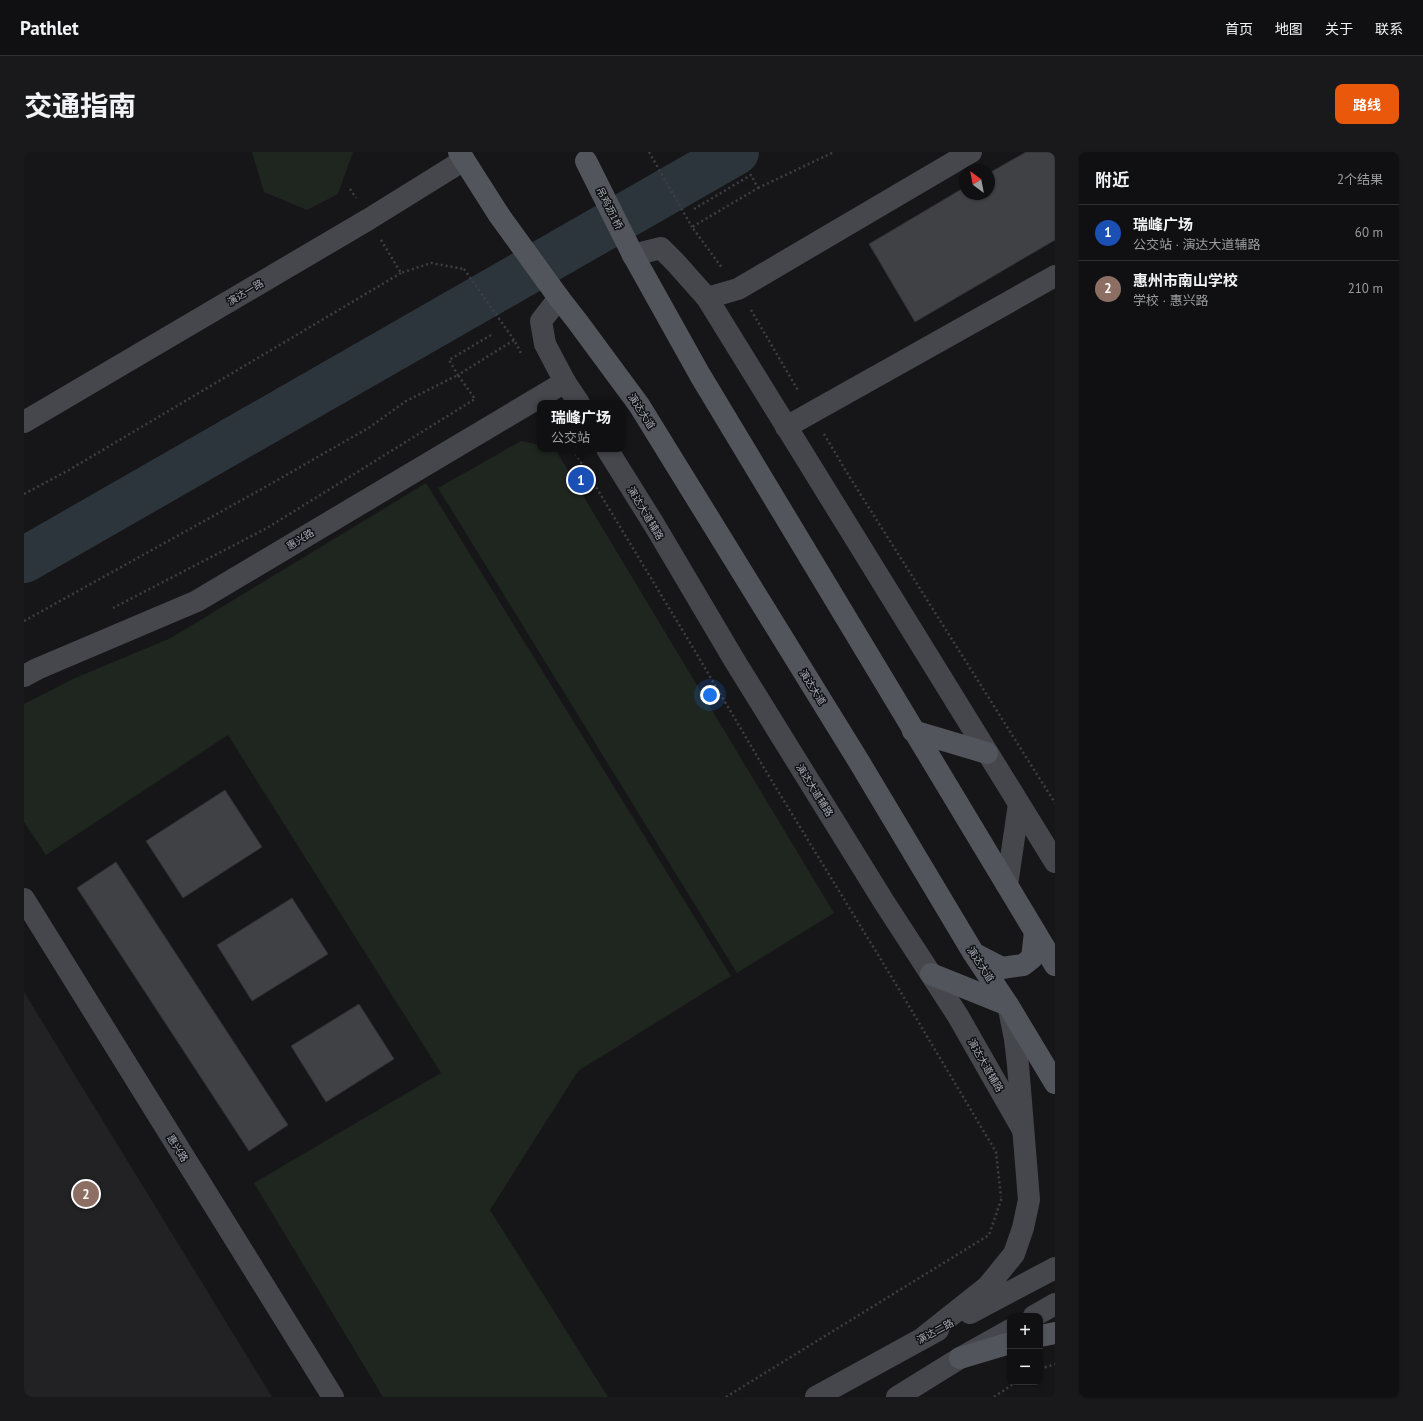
<!DOCTYPE html>
<html lang="zh">
<head>
<meta charset="utf-8">
<style>
  body { margin:0; font-family:"PT Sans","Noto Sans SC",sans-serif; background:#19191b; color:#f1f3f6 }
  .controls { position:absolute; right:12px; bottom:12px; display:grid; overflow:hidden; border-radius:8px; box-shadow:0 1px 3px #0004 }
  .controls button { width:36px; height:36px; display:grid; place-items:center; padding:0; border:0; border-bottom:1px solid #303032; background:#101012; color:#f1f3f6; font:20px sans-serif }
  .compass { position:absolute; left:935px; top:12px; width:36px; height:36px; border-radius:50%; background:#101012; box-shadow:0 1px 3px #0004; rotate:328deg }
  .you { position:absolute; left:686px; top:543px; width:14px; height:14px; margin:-10px; border:3px solid #fff; border-radius:50%; background:#1a73e8; box-shadow:0 0 0 6px #1a73e833 }
  .badge { display:grid; place-items:center; width:26px; height:26px; border-radius:50%; background:#ea580c; color:#fff; font-size:13px; font-weight:700 }
  .pin { position:absolute; translate:-50% -50%; border:2px solid #fff; box-shadow:0 1px 4px #0006 }
  .popup { position:absolute; left:513px; top:248px; width:88px; height:52px; box-sizing:border-box; display:grid; place-content:center; border-radius:8px; background:#101012; filter:drop-shadow(0 1px 3px #0005); font-size:13px; white-space:nowrap; color:#9c9d9f }
  .popup b { font-size:15px; color:#f1f3f6 }
  .popup::after { content:''; position:absolute; left:50%; top:100%; margin-left:-8px; border:8px solid transparent; border-top-color:#101012 }
  .list { margin:0; padding:0; list-style:none }
  h2 { display:flex; justify-content:space-between; align-items:center; height:52px; margin:0; padding:0 16px; font-size:17px }
  h2 small { font-size:13px; font-weight:400; color:#9c9d9f }
  .list li { display:grid; grid-template-columns:26px 1fr auto; gap:12px; align-items:center; box-sizing:border-box; height:56px; padding:0 16px; border-top:1px solid #303032 }
  .list b { display:block; font-size:15px; white-space:nowrap }
  .list p { margin:0; font-size:13px; white-space:nowrap; color:#9c9d9f }
  .list em { font-size:13px; font-style:normal; color:#9c9d9f }
  .map { position:relative; flex:none; width:1031px; height:1245px; overflow:hidden; border-radius:8px }
  header { display:flex; align-items:center; gap:24px; box-sizing:border-box; height:56px; padding:0 20px; background:#101012; border-bottom:1px solid #303032 }
  header strong { font-size:19px }
  nav { display:flex; gap:22px; margin-inline-start:auto; font-size:14px }
  .intro { display:flex; align-items:center; justify-content:space-between; box-sizing:border-box; height:96px; padding:0 24px }
  h1 { margin:0; font-size:28px }
  .button { padding:10px 18px; border-radius:8px; background:#ea580c; color:#fff; font-size:14px; font-weight:700 }
  main { display:flex; gap:24px; padding:0 24px }
  aside { flex:1; background:#101012; border-radius:8px; box-shadow:0 1px 3px #0004 }
  .map>svg:first-child { display:block }
  .built { fill:#222225 }
  .green { fill:#1e261f }
  .lines { fill:none; stroke-linecap:round; stroke-linejoin:round }
  .river { stroke:#2c353c; stroke-width:46 }
  .building { fill:#404145; stroke:#303034 }
  .path { stroke:#3d3f44; stroke-width:2.5; stroke-dasharray:2 3; stroke-linecap:butt }
  .secondary { stroke:#45474d; stroke-width:22 }
  .primary { stroke:#53555c; stroke-width:22 }
  .path-bridge { stroke:#3d3f44; stroke-width:2.5; stroke-dasharray:2 3; stroke-linecap:butt }
  .primary-bridge { stroke:#53555c; stroke-width:22 }
  .labels { text-anchor:middle; stroke-width:3; stroke-linejoin:round; paint-order:stroke }
  .street-label { font-size:10px; fill:#a8adb8; stroke:#111113 }
</style>
</head>
<body>
<header>
<strong>Pathlet</strong>
<nav><a>首页</a><a>地图</a><a>关于</a><a>联系</a></nav>
</header>
<div class="intro"><h1>交通指南</h1><a class="button">路线</a></div>
<main>
<div class="map">
<svg width="1031" height="1245" viewBox="0 0 1031 1245">
  <rect width="100%" height="100%" fill="#161618"/>
  <path class="built" d="M0 840 248 1245H0Z"/>
  <g class="green">
    <path d="M228 0H329L314 42 283 58 240 40Z"/>
    <path d="M497 289 516 293V297H531L810 761 713 821 414 336Z"/>
    <path d="M402 331 707 824 554 919 466 1058 584 1245H359L230 1031 417 921 204 583 22 703 0 670V552L51 526 147 486Z"/>
  </g>
  <g class="lines">
    <path class="river" d="M0 408 712 0"/>
  </g>
  <g class="building">
    <path d="M1002 0H1031V88L891 170 845 92 941 35V42H965V21Z"/>
    <path d="M201 638 238 695 159 746 122 689Z"/>
    <path d="M92 710 264 973 225 999 53 736Z"/>
    <path d="M268 746 304 802 228 849 193 793Z"/>
    <path d="M335 852 370 907 302 950 267 894Z"/>
  </g>
  <g class="lines">
    <g class="path">
      <path d="M734 36 810 0"/>
      <path d="M326 37 332 46"/>
      <path d="M670 57 727 23 734 36 668 75 698 116"/>
      <path d="M357 88 377 121 407 111 440 117"/>
      <path d="M727 158 775 240"/>
      <path d="M467 183 425 208 434 223 490 188 497 201"/>
      <path d="M800 282 825 324 1031 651"/>
      <path d="M549 297 665 489 743 621 870 829 972 1000 977 1045"/>
      <path d="M0 342 45 318 377 121"/>
      <path d="M0 469 236 338 346 275 382 249 434 223 451 247 243 376 89 456"/>
      <path d="M1016 1217 1031 1212"/>
      <path d="M702 1245 965 1083 978 1045"/>
      <path d="M970 1245 992 1230"/>
    </g>
    <g class="secondary">
      <path d="M609 103 637 96 651 110 683 146 1031 710"/>
      <path d="M535 146 517 169 521 192 541 230 555 251"/>
      <path d="M683 146 714 137 947 0"/>
      <path d="M0 270 345 67 440 8"/>
      <path d="M762 275 1031 124"/>
      <path d="M583 297 631 374 712 511 860 750 934 864 999 978"/>
      <path d="M0 524 13 517 173 449 541 230"/>
      <path d="M983 733 995 652"/>
      <path d="M0 747 309 1245"/>
      <path d="M946 1161 1031 1116"/>
      <path d="M1010 1164 1031 1152"/>
      <path d="M901 1184 964 1134 990 1102 999 1076 1005 1048 994 913 991 887 985 857"/>
      <path d="M792 1245 914 1178"/>
      <path d="M873 1245 936 1206 986 1178"/>
    </g>
    <g class="primary">
      <path d="M435 0 475 63"/>
      <path d="M609 103 676 223 1031 813"/>
      <path d="M535 146 553 169 615 253 834 608 950 802 984 853 1031 931"/>
      <path d="M889 579 963 601"/>
      <path d="M951 802 978 816 999 813 1008 806 1011 780"/>
      <path d="M907 822 984 853"/>
      <path d="M1016 1184 1031 1181"/>
      <path d="M936 1206 986 1191"/>
    </g>
    <g class="path-bridge">
      <path d="M625 0 668 75"/>
      <path d="M440 117 490 188"/>
    </g>
    <g class="primary-bridge">
      <path d="M562 9 609 103"/>
      <path d="M475 63 535 146"/>
    </g>
  </g>
  <g class="labels">
    <g class="street-label">
      <text transform="translate(586 56) rotate(63)" y="4">吊鸡沥1桥</text>
      <text transform="translate(221 140) rotate(-31)" y="4">演达一路</text>
      <text transform="translate(618 259) rotate(57)" y="4">演达大道</text>
      <text transform="translate(622 361) rotate(59)" y="4">演达大道辅路</text>
      <text transform="translate(276 387) rotate(-31)" y="4">惠兴路</text>
      <text transform="translate(789 535) rotate(58)" y="4">演达大道</text>
      <text transform="translate(791 638) rotate(58)" y="4">演达大道辅路</text>
      <text transform="translate(957 812) rotate(57)" y="4">演达大道</text>
      <text transform="translate(962 913) rotate(60)" y="4">演达大道辅路</text>
      <text transform="translate(154 996) rotate(58)" y="4">惠兴路</text>
      <text transform="translate(911 1179) rotate(-28)" y="4">演达二路</text>
    </g>
  </g>
</svg>
<div class="controls">
<button>+</button>
<button>−</button>
</div>
<svg class="compass" viewBox="-18 -18 36 36"><path d="M0-13l5 13h-10z" fill="#e53935"/><path d="M0 13l5-13h-10z" fill="#9c9d9f"/></svg>
<div class="you"></div>
<div class="pin badge" style="left:557px;top:328px;background:#1a4fb4">1</div>
<div class="popup"><b>瑞峰广场</b>公交站</div>
<div class="pin badge" style="left:62px;top:1042px;background:#8d6e63">2</div>
</div>
<aside>
<h2>附近<small>2个结果</small></h2>
<ul class="list">
<li><span class="badge" style="background:#1a4fb4">1</span><div><b>瑞峰广场</b><p>公交站 · 演达大道辅路</p></div><em>60 m</em></li>
<li><span class="badge" style="background:#8d6e63">2</span><div><b>惠州市南山学校</b><p>学校 · 惠兴路</p></div><em>210 m</em></li>
</ul>
</aside>
</main>
</body>
</html>
